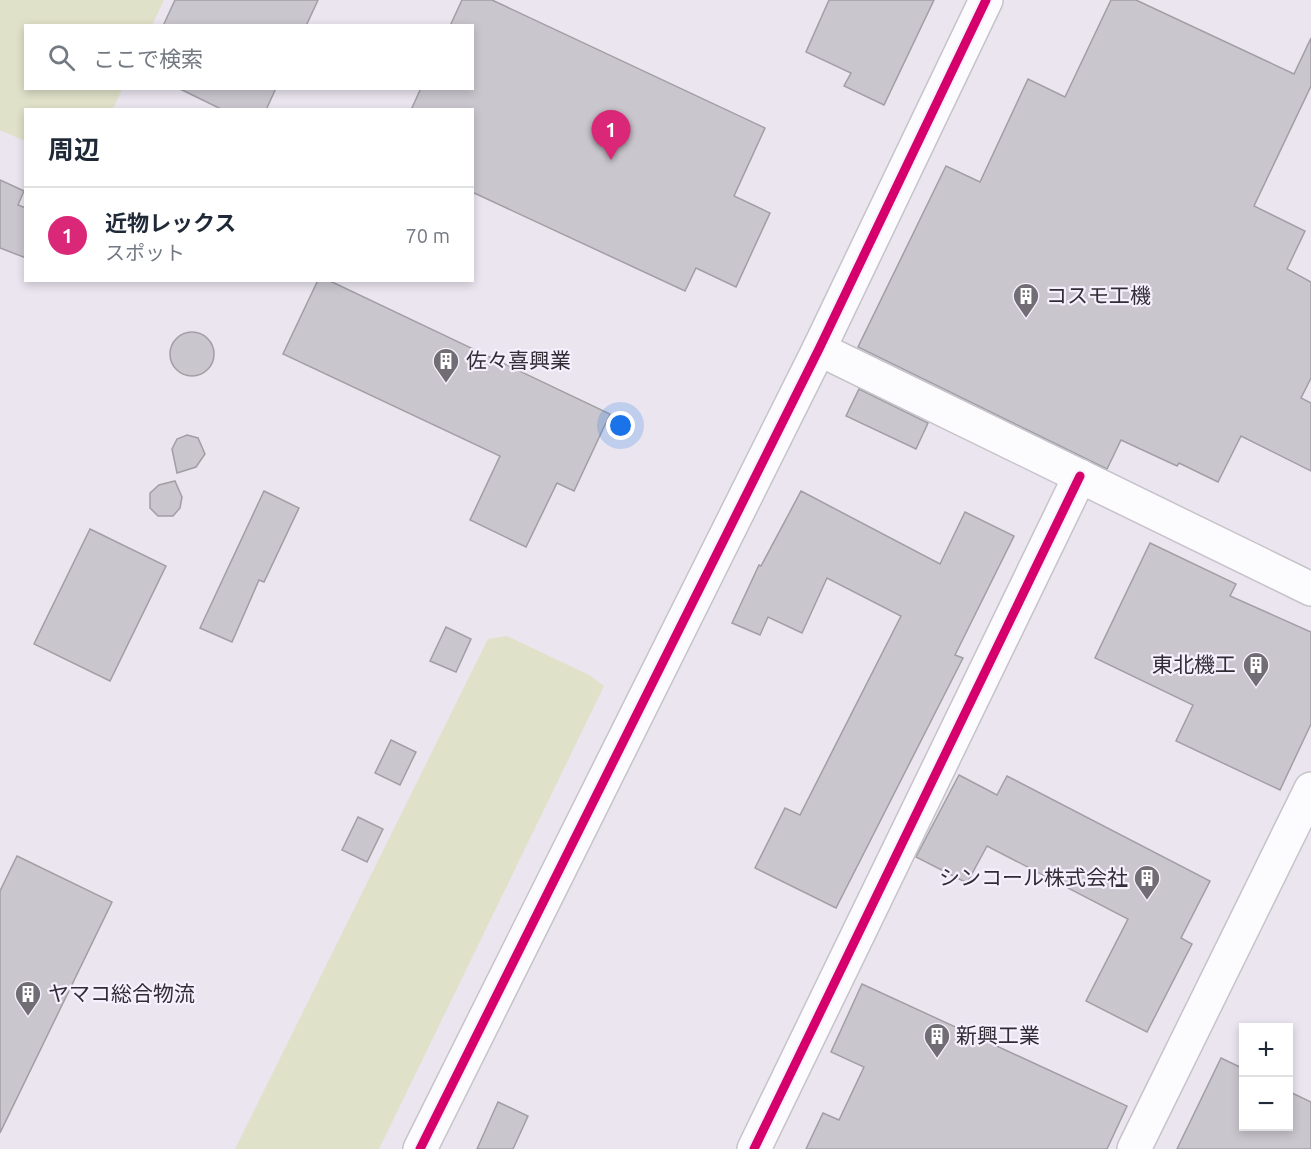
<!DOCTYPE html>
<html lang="ja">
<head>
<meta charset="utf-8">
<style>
  body { margin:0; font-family:Ubuntu,"Noto Sans JP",sans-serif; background:#f6f6f7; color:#1f2937 }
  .controls { position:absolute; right:18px; bottom:18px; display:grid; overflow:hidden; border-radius:0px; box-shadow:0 3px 9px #0003 }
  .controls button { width:54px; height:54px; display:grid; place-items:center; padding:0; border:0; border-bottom:2px solid #e0e1e3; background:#fff; color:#1f2937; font:30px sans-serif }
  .you { position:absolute; left:621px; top:426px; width:21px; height:21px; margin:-15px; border:4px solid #fff; border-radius:50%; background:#1a73e8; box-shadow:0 0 0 9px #1a73e833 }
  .badge { display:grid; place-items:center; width:39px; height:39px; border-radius:50%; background:#db2777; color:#fff; font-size:20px; font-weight:700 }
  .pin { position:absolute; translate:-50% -50px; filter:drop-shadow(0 2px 3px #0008) }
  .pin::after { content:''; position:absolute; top:32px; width:21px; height:18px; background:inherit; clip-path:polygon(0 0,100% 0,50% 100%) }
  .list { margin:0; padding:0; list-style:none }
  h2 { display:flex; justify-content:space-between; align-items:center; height:78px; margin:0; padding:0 24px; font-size:26px }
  h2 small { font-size:20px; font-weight:400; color:#747a83 }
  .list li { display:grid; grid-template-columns:39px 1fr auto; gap:18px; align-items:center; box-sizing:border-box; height:96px; padding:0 24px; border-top:2px solid #e0e1e3 }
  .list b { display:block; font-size:22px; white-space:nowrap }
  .list p { margin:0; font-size:20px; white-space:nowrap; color:#747a83 }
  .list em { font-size:20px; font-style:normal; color:#747a83 }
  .icon { flex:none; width:33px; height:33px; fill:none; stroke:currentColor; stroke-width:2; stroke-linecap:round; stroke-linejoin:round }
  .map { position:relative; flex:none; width:1311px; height:1149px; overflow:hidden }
  .search { position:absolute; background:#fff; box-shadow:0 3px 9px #0003; left:24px; top:24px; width:450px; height:66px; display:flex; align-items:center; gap:15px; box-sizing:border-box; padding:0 21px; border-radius:0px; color:#747a83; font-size:22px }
  .panel { position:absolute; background:#fff; box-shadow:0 3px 9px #0003; left:24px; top:108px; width:450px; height:174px; border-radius:0px }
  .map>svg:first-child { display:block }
  .green { fill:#e0e1c9 }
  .building { fill:#cac6ce; stroke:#a19ea5; stroke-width:1.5 }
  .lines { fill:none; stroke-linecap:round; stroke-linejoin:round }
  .minor-casing { stroke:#c7c3ca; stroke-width:36 }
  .minor { stroke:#fcfbfd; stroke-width:33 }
  .cycleway-casing { stroke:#f6effe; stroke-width:13 }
  .cycleway { stroke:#d6006c; stroke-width:9 }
  .labels { text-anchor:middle; stroke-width:4.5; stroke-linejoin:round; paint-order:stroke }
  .poi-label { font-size:21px; fill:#302d34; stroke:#f6effe; text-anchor:start }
</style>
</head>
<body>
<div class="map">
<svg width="1311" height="1149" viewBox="0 0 1311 1149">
  <rect width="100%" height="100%" fill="#eae5ef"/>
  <g class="green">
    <path d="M0 0H164L152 25 26 26V88L122 89 113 109 26 110 25 141 0 130Z"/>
    <path d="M507 636 589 675 604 686 379 1149H235L488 639Z"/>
  </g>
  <g class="building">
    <path d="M175 0H318L306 26H163Z"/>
    <path d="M462 0H492L765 128 734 196 770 213 736 287 696 268 685 291 472 192V110H411L421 88H472V26H450Z"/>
    <path d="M829 0H934L884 105 844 86 851 73 806 52Z"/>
    <path d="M1111 0H1136L1294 74 1311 38V86L1254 206 1305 231 1287 269 1311 282V378L1301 398 1311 403V471L1241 436 1218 482 1179 463 1177 466 1121 440 1107 469 858 347 946 166 980 182 1028 79 1065 97Z"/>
    <path d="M178 88H276L266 110H223Z"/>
    <path d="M0 180 24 191 18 205 26 208V258L0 248Z"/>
    <path d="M318 280H328L610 414 574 491 557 483 526 547 470 520 500 456 283 354Z"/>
    <circle cx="192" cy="354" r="22"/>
    <path d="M859 389 928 423 916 449 846 416Z"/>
    <path d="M187 435 198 438 205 454 196 467 177 473 172 449 177 439Z"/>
    <path d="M175 481 182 497 180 508 173 516H158L150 508V493L159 485Z"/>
    <path d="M264 491 299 508 264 582 259 580 232 642 200 628Z"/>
    <path d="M801 491 940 564 965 512 1014 536 955 655 963 658 836 908 755 868 785 808 800 815 901 616 827 578 802 633 768 617 760 635 732 623 759 565 761 566Z"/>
    <path d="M90 529 166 566 110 681 34 644Z"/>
    <path d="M1150 543 1236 584 1230 596 1311 632V724L1280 790 1176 741 1193 705 1095 658Z"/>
    <path d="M446 627 471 639 456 672 430 661Z"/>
    <path d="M391 740 416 752 400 785 375 773Z"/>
    <path d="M959 775 997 795 1007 776 1210 881 1181 938 1192 944 1147 1032 1086 1001 1128 919 987 846 967 883 916 857Z"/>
    <path d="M358 817 383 829 367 862 342 850Z"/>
    <path d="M17 856 112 902 0 1133V891Z"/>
    <path d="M862 984 1127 1106 1107 1149H806L823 1113 839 1120 864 1067 831 1052Z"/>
    <path d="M1221 1058 1244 1069V1126H1288V1091L1311 1102V1149H1177Z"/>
    <path d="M498 1102 528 1116 513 1149H477Z"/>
  </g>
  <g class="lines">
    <g class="minor-casing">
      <g id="minor">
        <path d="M819 349 1311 589"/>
        <path d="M420 1149 819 349 986 0"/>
        <path d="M754 1149 1080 476"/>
        <path d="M1134 1149 1311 789"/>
      </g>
    </g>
    <use href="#minor" class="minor"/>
    <g class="cycleway-casing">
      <g id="cycleway">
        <path d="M420 1149 819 349 986 0"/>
        <path d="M754 1149 1080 476"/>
      </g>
    </g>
    <use href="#cycleway" class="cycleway"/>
  </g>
  <defs>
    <g id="building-pin" transform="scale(1.35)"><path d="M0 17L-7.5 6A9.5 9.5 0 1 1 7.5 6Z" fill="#716d75" stroke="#f6effe"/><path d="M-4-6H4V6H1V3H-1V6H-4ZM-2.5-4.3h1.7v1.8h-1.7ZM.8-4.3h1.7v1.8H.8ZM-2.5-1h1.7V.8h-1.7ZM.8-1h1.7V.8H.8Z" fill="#fff"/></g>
  </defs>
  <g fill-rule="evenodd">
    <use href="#building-pin" x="1026" y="296"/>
    <use href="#building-pin" x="446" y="361"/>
    <use href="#building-pin" x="1256" y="665"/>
    <use href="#building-pin" x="1147" y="878"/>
    <use href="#building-pin" x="28" y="994"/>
    <use href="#building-pin" x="937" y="1036"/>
  </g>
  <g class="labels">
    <g class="poi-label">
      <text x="1046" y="303">コスモ工機</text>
      <text x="466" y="368">佐々喜興業</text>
      <text x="1236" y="672" text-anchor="end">東北機工</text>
      <text x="1128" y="885" text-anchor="end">シンコール株式会社</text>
      <text x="48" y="1001">ヤマコ総合物流</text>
      <text x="956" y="1043">新興工業</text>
    </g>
  </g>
</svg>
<div class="controls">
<button>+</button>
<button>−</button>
</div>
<div class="you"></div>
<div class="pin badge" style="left:611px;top:160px">1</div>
<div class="search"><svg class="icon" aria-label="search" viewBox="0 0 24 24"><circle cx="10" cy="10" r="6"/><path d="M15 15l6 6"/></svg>ここで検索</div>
<section class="panel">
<h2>周辺<small></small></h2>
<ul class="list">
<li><span class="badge">1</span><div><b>近物レックス</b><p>スポット</p></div><em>70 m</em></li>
</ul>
</section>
</div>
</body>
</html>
